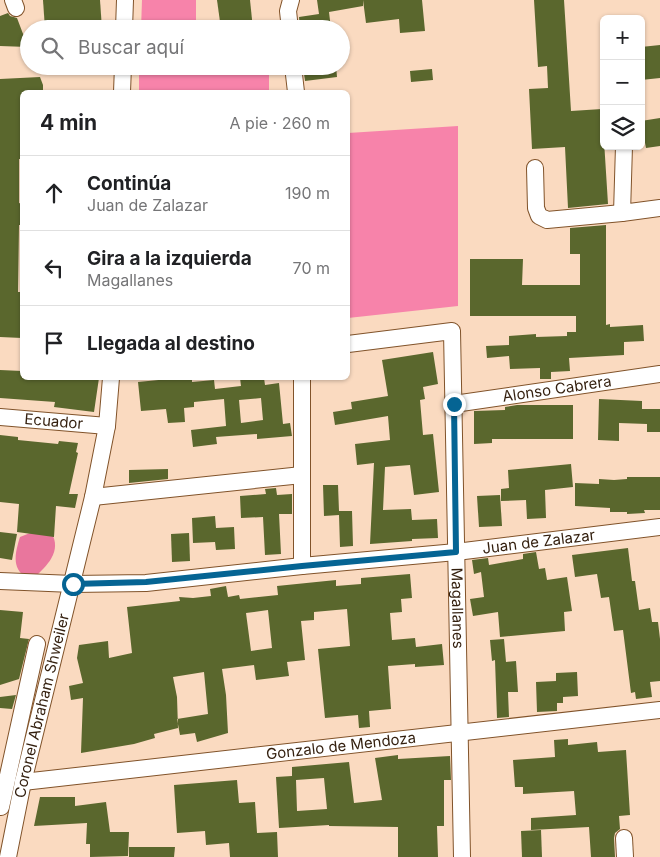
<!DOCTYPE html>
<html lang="es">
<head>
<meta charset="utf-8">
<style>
  body { margin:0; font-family:Inter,sans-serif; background:#f2f2f2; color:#202124 }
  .controls { position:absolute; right:15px; top:15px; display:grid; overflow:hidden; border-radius:8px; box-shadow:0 1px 4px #0004 }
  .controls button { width:45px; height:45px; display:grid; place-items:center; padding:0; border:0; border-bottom:1px solid #e0e0e0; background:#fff; color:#202124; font:25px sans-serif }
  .stop { position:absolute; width:15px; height:15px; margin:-11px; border:4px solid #056493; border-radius:50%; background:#fff }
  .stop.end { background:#056493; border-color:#fff; box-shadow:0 1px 5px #0008 }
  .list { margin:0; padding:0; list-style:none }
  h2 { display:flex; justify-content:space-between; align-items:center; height:65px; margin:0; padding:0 20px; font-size:21px }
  h2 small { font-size:16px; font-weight:400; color:#757577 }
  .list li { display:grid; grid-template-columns:32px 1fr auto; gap:15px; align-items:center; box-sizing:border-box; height:75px; padding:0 20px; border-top:1px solid #e0e0e0 }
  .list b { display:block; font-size:19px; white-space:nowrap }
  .list p { margin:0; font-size:16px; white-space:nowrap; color:#757577 }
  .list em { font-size:16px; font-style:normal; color:#757577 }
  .icon { flex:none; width:28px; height:28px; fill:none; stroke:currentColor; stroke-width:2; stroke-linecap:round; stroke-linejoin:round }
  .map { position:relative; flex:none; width:660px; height:857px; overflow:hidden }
  .search { position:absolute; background:#fff; box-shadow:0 1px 4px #0004; left:20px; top:20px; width:330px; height:55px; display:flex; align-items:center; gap:12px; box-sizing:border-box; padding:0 18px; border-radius:28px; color:#757577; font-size:19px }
  .panel { position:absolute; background:#fff; box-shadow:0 1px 4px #0004; left:20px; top:90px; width:330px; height:290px; border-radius:8px }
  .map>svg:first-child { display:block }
  .green { fill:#f783aa }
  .forest { fill:#e9769d }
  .building { fill:#5a672d; fill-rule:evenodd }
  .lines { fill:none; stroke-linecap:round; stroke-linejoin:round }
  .minor-casing { stroke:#81532a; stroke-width:18 }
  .minor { stroke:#fff; stroke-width:16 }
  .route { stroke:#056493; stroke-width:6 }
  .labels { text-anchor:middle; stroke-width:5; stroke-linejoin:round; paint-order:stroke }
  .street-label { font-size:15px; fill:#331f0e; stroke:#f7ebe3 }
</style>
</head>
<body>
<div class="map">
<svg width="660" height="857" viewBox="0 0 660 857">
  <rect width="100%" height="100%" fill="#fadac0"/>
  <g class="green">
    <path d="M142 0H196V29H141Z"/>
    <rect x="139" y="66" width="130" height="26"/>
    <path d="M458 126V306L348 318V133Z"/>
  </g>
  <path class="forest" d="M30 533 53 536C61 554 44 569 31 580 10 571 15 553 20 537Z"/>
  <g class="building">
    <path d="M43 0H100L102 29H45Z"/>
    <path d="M217 0H250L253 29H221Z"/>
    <path d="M317 0H363V6L329 12 331 29H300L299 17 319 14Z"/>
    <path d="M363 0H422L425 31 400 33 399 19 366 23Z"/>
    <path d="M534 0H564L571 111 602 109 608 204 568 208 565 147 532 149 529 89 548 88 547 66 538 67Z"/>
    <path d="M8 13 10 16 17 18 28 47 0 46V16Z"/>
    <path d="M660 45V78L641 80V47Z"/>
    <path d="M303 66H336L337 77 305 81Z"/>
    <path d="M432 69 433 80 411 82 410 71Z"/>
    <path d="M40 77 43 85V92H22V159H19V203L22 204V225H19L18 292H22V338L0 337V79Z"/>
    <path d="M660 118V146L646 148 641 121Z"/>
    <path d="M606 225V325L610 324V327L643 325 644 341 624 342V355L569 358 570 371 551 372V379H540V368L510 369 509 356 487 358 486 346 509 345V336L536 334V337L567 336V332H576V316H470V259H523L522 285H580V254H570V228Z"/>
    <path d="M433 352 438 384 423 387 425 399 420 400 423 435 433 434 439 492 414 495 410 465 385 467 383 510 411 509 412 520 437 519 438 538 412 539V541L370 544 374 463 357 465 355 444 390 440 388 416 335 425 333 412 352 409 351 402 388 396 382 360Z"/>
    <path d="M0 370 22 371V378H99L94 412 54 407 55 402 0 398Z"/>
    <path d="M179 378H192V382L214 380 215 389 241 386 240 378H264L265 385 279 383 283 424 290 423 292 436 257 439V434L216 437 217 444 193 447 191 430 226 426 224 399 194 402V407L184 408 185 422 168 423 166 409 141 411 138 382ZM261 398 263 420 241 423 239 400Z"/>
    <path d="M599 399 642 401V409H660V432H647V424L619 423V441L598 440Z"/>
    <path d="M517 405H573V439H492V443L474 444V411L505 410V407Z"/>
    <path d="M0 435 18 437V440L58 444 59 441 78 443 76 452 78 453 69 494H78L75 508 56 506 54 537 17 532 19 504 0 502Z"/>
    <path d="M571 464 573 487 545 490 546 518 527 519 526 500 501 501V489L509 488 508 470Z"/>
    <path d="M168 469V479L129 483V470Z"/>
    <path d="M627 477H660V510H644L645 513 627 514V512H610V508L575 506V483L599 484V479L614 480 627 479Z"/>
    <path d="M323 485H338L339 511H352L353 546 340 547 339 515 324 516Z"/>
    <path d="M276 488 277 495 292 494V514H279L281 554 265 555 263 517 241 518 240 496 266 494 265 489Z"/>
    <path d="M500 495 502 526 479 527 477 496Z"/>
    <path d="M215 516 216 528 234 527 235 549 216 550 215 542 193 543 192 518Z"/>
    <path d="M0 532 17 534 12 560 0 558Z"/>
    <path d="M189 533 190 561 172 562 171 534Z"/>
    <path d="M628 548 632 581H635L639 610 650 608 652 622H658L660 639V681L650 682 652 697 636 699 635 692 631 693 623 630 614 631 609 597 601 598 597 574 575 577 572 555Z"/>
    <path d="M536 552 539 569 545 568 547 580 567 577 572 611 564 612 565 631 500 637 498 612 473 616 470 599 484 597 481 572 474 574 472 560 488 558 489 565 523 559V554Z"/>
    <path d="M410 574 412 598 401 599 402 612 390 613 392 640 415 638 416 647 442 644 444 665 415 667V664L388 666 391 709 369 711 370 727 359 728 358 715 325 718 318 649 350 646 347 609 314 612V620L301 621 305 660 287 662 289 676 256 680 254 665 222 669 226 695 228 733 197 742 195 733 180 735 177 719 208 714 204 672 173 677 177 697 178 728 154 734 155 738 134 744 81 753 83 698 71 700 69 686 83 683 77 658 79 645 108 641 109 658 132 653 127 607 180 601 179 597 193 598 211 596 210 589 226 586 228 597 239 595 240 599 278 595 277 586 336 580V586L361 584V578ZM268 610 272 648 251 651 246 613Z"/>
    <path d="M0 610 23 612 20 638 29 639 19 679 0 685Z"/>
    <path d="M504 639 506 662 516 661 518 692H508L509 717 497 718 495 660 492 661 490 640Z"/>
    <path d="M577 672 578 696 563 697V703H557V711L537 712 536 682 556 681V673Z"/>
    <path d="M16 695 12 709 0 708V697Z"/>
    <path d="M568 739V745L597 742 598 752 626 750 630 815 619 816 620 829 615 833 614 838 615 857H591L589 827 531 830V818L576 815 574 791 523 794V787H515L513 760 555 757 554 740Z"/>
    <path d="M398 755V759L450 756 451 780H444V826H437L438 857H398V827L329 826V825L279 828 276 777 292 776V767L349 762 354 803 382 800 375 758ZM324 778 327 809 297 811 296 780Z"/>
    <path d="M237 780 239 803 255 802 257 833 277 832 278 857H230L229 843 206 845 205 831 177 833 174 785Z"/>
    <path d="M40 797H75V806L106 802 110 832H129L128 856 90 857V844H86L87 823 34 826Z"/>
    <path d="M541 830 542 857H522L521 831Z"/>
    <path d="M129 847H175L174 857H129Z"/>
  </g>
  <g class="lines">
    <g class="minor-casing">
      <g id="minor">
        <path d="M13 0 16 8"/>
        <path d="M124 29 125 0"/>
        <path d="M290 29 288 11 291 0"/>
        <path d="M293 66 296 92"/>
        <path d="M122 92 123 66"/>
        <path d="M624 146 622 213 660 208"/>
        <path d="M535 168 536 208 539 216 547 220 622 213"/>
        <path id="s1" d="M348 344 452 331 462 857"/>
        <path id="s2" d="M454 404 660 374"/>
        <path id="s3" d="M0 417 107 426"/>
        <path d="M93 497 302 475"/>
        <path d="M302 566V378"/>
        <path id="s4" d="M0 581 73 584 146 583 302 566 456 552 660 527"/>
        <path id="s5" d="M23 782 660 710"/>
        <path d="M1 807 37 644"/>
        <path d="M624 838 625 857"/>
        <path id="s6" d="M8 857 23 782 93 497 107 426 111 378"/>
      </g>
    </g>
    <use href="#minor" class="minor"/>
  </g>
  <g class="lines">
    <path class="route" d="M73 584 146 582 302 566 456 552 454 404"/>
  </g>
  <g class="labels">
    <g class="street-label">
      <text dy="5" stroke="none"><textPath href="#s2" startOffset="104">Alonso Cabrera</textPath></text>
      <text dy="5" stroke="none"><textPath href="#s3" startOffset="54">Ecuador</textPath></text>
      <text dy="5" stroke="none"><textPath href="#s4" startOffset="541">Juan de Zalazar</textPath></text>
      <text dy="5" stroke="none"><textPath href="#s1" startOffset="382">Magallanes</textPath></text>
      <text dy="5" stroke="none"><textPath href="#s6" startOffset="155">Coronel Abraham Shweiler</textPath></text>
      <text dy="5" stroke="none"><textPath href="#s5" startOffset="320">Gonzalo de Mendoza</textPath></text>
    </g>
  </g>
</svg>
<div class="controls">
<button>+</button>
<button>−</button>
<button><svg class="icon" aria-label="layers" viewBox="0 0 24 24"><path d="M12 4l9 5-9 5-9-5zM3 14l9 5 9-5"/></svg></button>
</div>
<div class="stop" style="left:73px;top:584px"></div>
<div class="stop end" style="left:454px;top:404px"></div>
<div class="search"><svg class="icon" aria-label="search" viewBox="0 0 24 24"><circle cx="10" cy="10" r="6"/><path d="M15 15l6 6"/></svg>Buscar aquí</div>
<section class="panel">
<h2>4 min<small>A pie · 260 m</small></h2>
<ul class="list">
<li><svg class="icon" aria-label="ahead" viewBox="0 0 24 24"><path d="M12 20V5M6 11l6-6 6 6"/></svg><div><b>Continúa</b><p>Juan de Zalazar</p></div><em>190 m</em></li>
<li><svg class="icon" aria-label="left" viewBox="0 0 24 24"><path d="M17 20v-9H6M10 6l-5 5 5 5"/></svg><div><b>Gira a la izquierda</b><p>Magallanes</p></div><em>70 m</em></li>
<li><svg class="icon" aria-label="arrive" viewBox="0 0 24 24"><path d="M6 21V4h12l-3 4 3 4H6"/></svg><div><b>Llegada al destino</b></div></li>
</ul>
</section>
</div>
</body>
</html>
